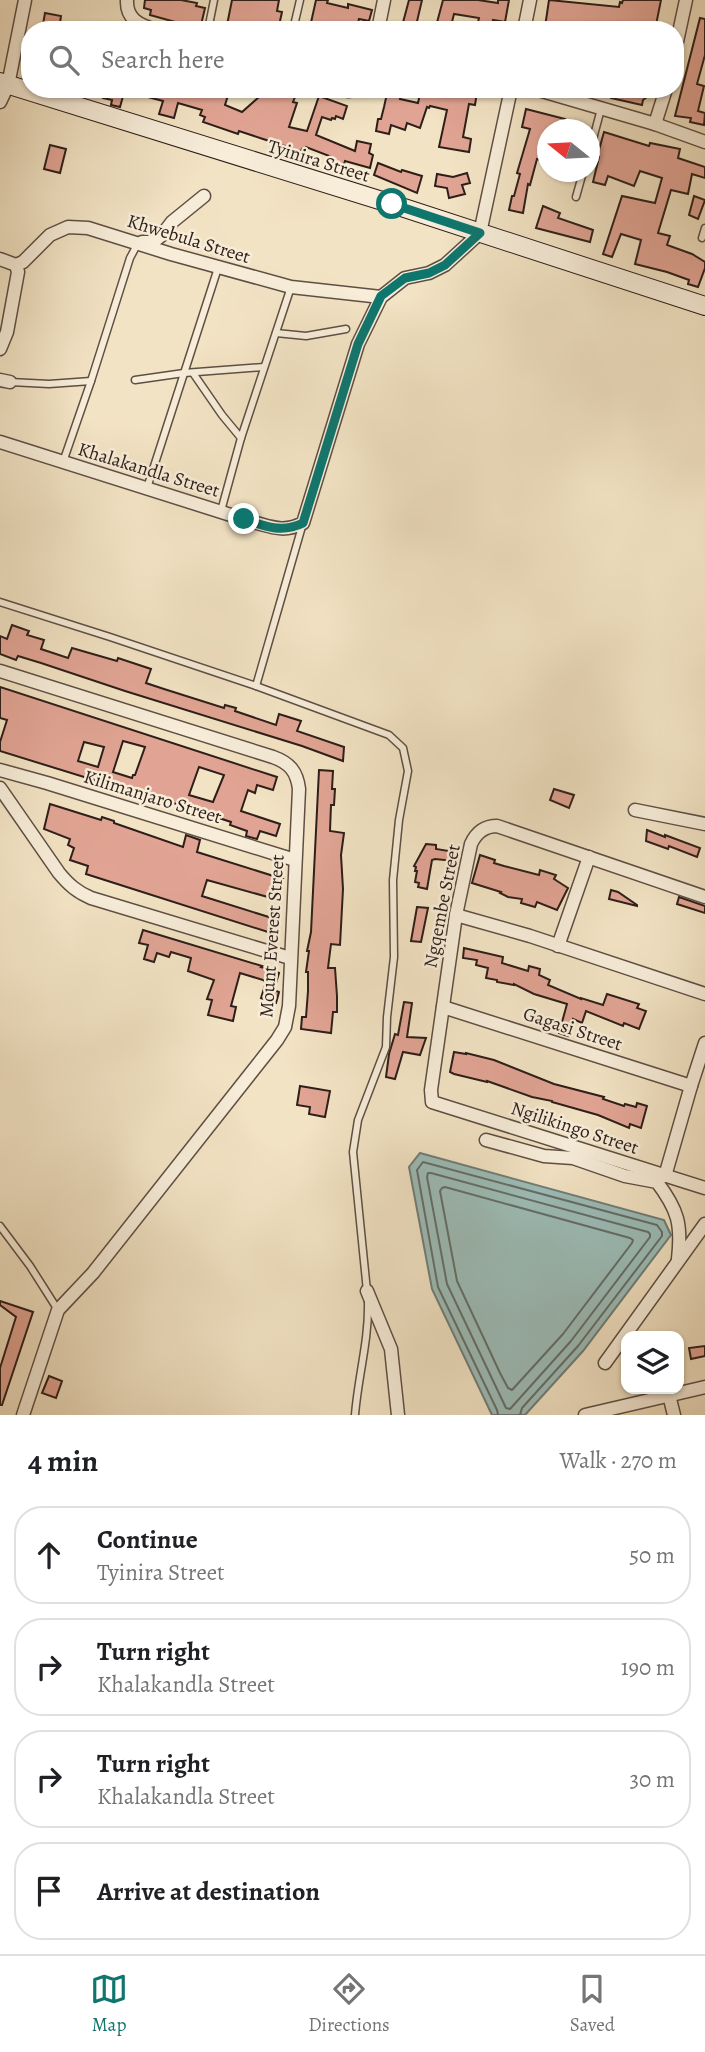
<!DOCTYPE html>
<html lang="en">
<head>
<meta charset="utf-8">
<style>
  body { margin:0; font-family:Alegreya,serif; background:#f6f6f6; color:#202124 }
  .controls { position:absolute; right:21px; bottom:21px; display:grid; overflow:hidden; border-radius:14px; box-shadow:0 2px 5px #0004 }
  .controls button { width:63px; height:63px; display:grid; place-items:center; padding:0; border:0; border-bottom:2px solid #e0e0e0; background:#fff; color:#202124; font:35px sans-serif }
  .compass { position:absolute; left:537px; top:119px; width:63px; height:63px; border-radius:50%; background:#fff; box-shadow:0 2px 5px #0004; rotate:288deg }
  .stop { position:absolute; width:21px; height:21px; margin:-16px; border:5px solid #0f766e; border-radius:50%; background:#fff }
  .stop.end { background:#0f766e; border-color:#fff; box-shadow:0 2px 7px #0008 }
  .list { margin:0; padding:0; list-style:none }
  h2 { display:flex; justify-content:space-between; align-items:center; height:91px; margin:0; padding:0 28px; font-size:30px }
  h2 small { font-size:23px; font-weight:400; color:#757577 }
  .list li { display:grid; grid-template-columns:46px 1fr auto; gap:21px; align-items:center; box-sizing:border-box; height:98px; margin:0 14px 14px; padding:0 14px; border:2px solid #e0e0e0; border-radius:28px }
  .list b { display:block; font-size:26px; white-space:nowrap }
  .list p { margin:0; font-size:23px; white-space:nowrap; color:#757577 }
  .list em { font-size:23px; font-style:normal; color:#757577 }
  .icon { flex:none; width:38px; height:38px; fill:none; stroke:currentColor; stroke-width:2; stroke-linecap:round; stroke-linejoin:round }
  .map { position:relative; flex:none; width:705px; height:1415px; overflow:hidden }
  .search { position:absolute; background:#fff; box-shadow:0 2px 5px #0004; left:21px; right:21px; top:21px; height:77px; display:flex; align-items:center; gap:18px; box-sizing:border-box; padding:0 24px; border-radius:28px; color:#757577; font-size:26px }
  .sheet { height:539px; background:#fff }
  nav { display:flex; justify-content:space-around; align-items:center; box-sizing:border-box; height:98px; border-top:2px solid #e0e0e0; background:#fff; font-size:19px; color:#757577 }
  nav a { display:grid; justify-items:center; gap:4px }
  nav .on { color:#0f766e }
  .map>svg:first-child { display:block }
  .water { fill:#9cbdb8; stroke:#707d78; stroke-width:2 }
  .lines { fill:none; stroke-linecap:round; stroke-linejoin:round }
  .shore { stroke:#646e68; stroke-width:2 }
  .building { fill:#e1a494; stroke:#2d1e19; stroke-width:2; fill-rule:evenodd }
  .lane-casing { stroke:#5e4f44; stroke-width:9 }
  .street-casing { stroke:#5e4f44; stroke-width:15 }
  .secondary-casing { stroke:#2d1e19; stroke-width:20 }
  .lane { stroke:#f7edd9; stroke-width:6 }
  .street { stroke:#f7edd9; stroke-width:12 }
  .secondary { stroke:#f7edd9; stroke-width:18 }
  .route { stroke:#0f766e; stroke-width:9 }
  .labels { text-anchor:middle; stroke-width:5; stroke-linejoin:round; paint-order:stroke }
  .street-label { font-size:19px; fill:#2d1e19; stroke:#f7edd9 }
</style>
</head>
<body>
<div class="map">
<svg width="705" height="1415" viewBox="0 0 705 1415">
  <rect width="100%" height="100%" fill="#f2e3c4"/>
  <filter id="stains"><feTurbulence type="fractalNoise" baseFrequency=".00286" numOctaves="4"/><feColorMatrix values="0 0 0 0 .2 0 0 0 0 .09 0 0 0 0 .02 0 0 0 .5 -.17"/></filter>
  <radialGradient id="worn" r=".72"><stop offset=".6" stop-color="#630" stop-opacity="0"/><stop offset="1" stop-color="#630" stop-opacity=".3"/></radialGradient>
  <path class="water" d="M420 1153 664 1220 671 1235 583 1351 525 1415H492L432 1289 409 1167Z"/>
  <g class="lines">
    <g class="shore">
      <path d="M428 1173H431L648 1232 650 1234V1237L571 1341 510 1409 506 1408 447 1284 427 1177Z"/>
      <path d="M445 1187 630 1238 633 1240 632 1243 563 1334 512 1390 508 1388 500 1373 457 1281 440 1191 442 1188Z"/>
      <path d="M498 1415 497 1410 438 1287 417 1170 423 1162 657 1225 662 1232V1236L578 1346 522 1408 520 1415"/>
    </g>
  </g>
  <g class="building">
    <path d="M145 0H181L197 3 196 6 205 8 201 25 193 23V27L150 15 151 10 144 8Z"/>
    <path d="M232 0H279L277 11 282 12 278 30H226Z"/>
    <path d="M316 0H328L327 3 348 8V4L372 10 369 21 359 19 356 30H322L310 27Z"/>
    <path d="M409 0H422L415 30H401Z"/>
    <path d="M443 0H478L498 3V0H509L505 22 493 20 491 30H476L479 18 454 14 450 30H435Z"/>
    <path d="M549 0 619 7 620 2 622 3 623 0H661L655 30 624 28V30H609L576 24 574 30H559L545 27Z"/>
    <path d="M45 13 61 16 59 30H42Z"/>
    <path d="M700 18 705 19V55L697 84 704 86 698 111 705 113 704 125 690 122 691 118 675 116Z"/>
    <path d="M106 89H125L120 107 111 105 112 100 103 98Z"/>
    <path d="M130 89H230L225 105 242 112 259 97 242 89H272L295 97 293 102 297 103 289 127 307 131 319 96 347 106 343 119 336 116 335 119 332 118 331 120 322 117 316 135 355 151 357 141 371 144 369 153 373 155 370 168 345 161 341 173 328 168 332 157 306 147 305 150 302 149 301 151 285 149V146L263 139 239 131 238 134 203 122 205 117 200 115 202 110 178 103 174 118 159 114 163 101 129 92Z"/>
    <path d="M388 89H399L402 91 400 99 418 103 421 89H457L477 92 475 105 469 104 463 137 471 139 469 152 439 147 447 110 430 106 429 108 427 107 420 128 407 123 405 130 391 125 389 134 376 131 378 119H381L384 107Z"/>
    <path d="M613 89H657L643 100 642 105 611 98Z"/>
    <path d="M526 109 565 119 562 130H548L541 160 537 159 530 185 528 184 523 213 509 210 512 196H514L520 174 517 173 530 129 522 127Z"/>
    <path d="M604 132 649 146 650 143 680 149 678 158 705 167V178L692 174 688 194 671 190 658 233 670 236 667 245 692 254 705 262V268L698 287 688 284 689 280 667 272 635 264 641 240 621 234 612 257 603 254 622 196 655 203 662 178 640 171 634 186 608 176 605 185 593 182 599 157H597Z"/>
    <path d="M50 145 66 149 60 173 44 169Z"/>
    <path d="M378 163 401 172 402 170 422 176 417 193 374 175Z"/>
    <path d="M467 173 470 183 462 185 465 194 449 198 447 188 435 186 437 174 453 177Z"/>
    <path d="M694 196 705 200 698 219 689 215Z"/>
    <path d="M543 206 560 213 558 218 593 230 590 242 536 228Z"/>
    <path d="M12 625 29 631 27 635 44 640 41 649 68 658 72 648 117 661 118 658 151 669 146 683 164 689 224 708 225 705 236 708 235 711 276 725 279 714 301 721 297 731 344 747 343 761 302 746 125 691 41 663 18 656 16 660 0 654V636L7 639Z"/>
    <path d="M0 687 277 777 273 790 257 785 255 793 248 790 241 811 280 824 276 836 260 831 257 839 246 836 247 831 230 825 231 822 164 800 162 804 151 801 152 798 0 751V742L7 720 0 718ZM123 741 145 747 135 775H133L132 778 113 772ZM84 742 104 747 98 767 78 761ZM199 767 224 775 213 802 189 795Z"/>
    <path d="M319 770 333 771 332 789H335L334 805H331L330 831 344 833 341 855 343 889 340 945 331 944 328 968H335L337 996V1012H333L331 1033 301 1029 302 1017H306L308 991V972H306L309 951H307L311 932Z"/>
    <path d="M554 789 574 795 569 808 550 800Z"/>
    <path d="M50 804 101 820 102 817 114 821V823L183 847 186 835 200 840 197 852 283 879 275 899 207 880 202 896 272 918 268 932 86 874 88 866 70 860 74 848 68 845 70 839 44 829Z"/>
    <path d="M647 830 665 837V835L700 848 697 857 669 846 668 849 646 841Z"/>
    <path d="M426 844 436 845V849L455 852 454 861 435 859 432 860 427 889 418 887 419 883 415 882 417 871H415L416 867 414 866Z"/>
    <path d="M480 855 495 860 494 863 504 866 539 875 540 870 556 875 554 879 568 888 557 910 537 902 535 907 521 903 522 899 508 897 500 893 501 892 472 883Z"/>
    <path d="M611 890 618 892 637 905V906L609 899Z"/>
    <path d="M679 897 705 906V913L677 904Z"/>
    <path d="M417 907 428 908 421 942 411 941Z"/>
    <path d="M143 930 262 966 261 967 279 973 274 990 279 992 276 1003 261 998 266 982 263 980 240 973 231 1006 236 1007 233 1021 208 1015 212 1000 207 999 214 980 188 971 191 958 171 952 169 957 157 953 154 962 144 959 148 945 139 943Z"/>
    <path d="M464 948 503 957 502 963 528 971 529 966 540 969 539 975 550 980 548 985 581 999V998L603 1005 607 994 639 1004 637 1008 646 1011 639 1029 624 1023 623 1026 586 1011 582 1023 573 1019 568 1036 559 1033 567 1004 534 994 514 984V985L497 982V980L486 978 488 968 476 965 477 960 463 958Z"/>
    <path d="M404 1002 412 1003 407 1037 426 1038 420 1055 403 1052 395 1079 386 1077 389 1054 395 1034 398 1035Z"/>
    <path d="M454 1052 466 1054V1053L494 1060 554 1084 604 1097 603 1099 624 1106 625 1104 636 1107 637 1103 647 1106 641 1128 630 1124 629 1128 598 1115 552 1102V1101L532 1097 487 1081V1082L454 1074 450 1072Z"/>
    <path d="M300 1086 330 1091 325 1117 309 1114 310 1107 297 1105Z"/>
    <path d="M0 1301 33 1312 2 1405H0V1368L16 1317 0 1305Z"/>
    <path d="M705 1346V1356L691 1359 689 1348Z"/>
    <path d="M49 1376 62 1381 56 1398 42 1393Z"/>
  </g>
  <g class="lines">
    <g class="lane-casing">
      <g id="lane">
        <path d="M208 30 214 0"/>
        <path d="M293 30 300 0"/>
        <path d="M590 150 601 109"/>
        <path d="M576 197 583 172"/>
        <path d="M702 238 705 228"/>
        <path d="M276 333 306 336 346 329"/>
        <path d="M193 373 222 415 241 438"/>
        <path d="M135 380 184 373 264 367"/>
        <path d="M10 382 49 384 91 381"/>
        <path d="M63 462 91 381 130 258 138 243"/>
        <path d="M147 488 218 268"/>
        <path d="M221 511 241 438 291 287"/>
        <path d="M0 602 110 637 256 686 389 735 403 748 408 771 399 820 393 880 394 957 387 1017 386 1047 358 1120 353 1152 367 1291"/>
        <path d="M256 686 303 523"/>
        <path d="M0 1226 30 1266 58 1310"/>
        <path d="M355 1415C358 1377 369 1340 368 1302"/>
      </g>
    </g>
    <g class="street-casing">
      <g id="street">
        <path d="M127 0C126 19 139 25 156 30"/>
        <path d="M378 30 384 0"/>
        <path d="M524 30 530 0"/>
        <path d="M675 51 686 0"/>
        <path d="M338 89 348 91 359 89"/>
        <path d="M535 89 655 124 705 142"/>
        <path d="M0 102 8 85 25 0"/>
        <path d="M655 124 666 89"/>
        <path d="M142 242H153L162 235 172 222 204 196"/>
        <path d="M0 259 16 265 23 262 50 235 68 227 88 228 171 254 291 287 381 297"/>
        <path d="M0 349 7 332 18 272 16 265"/>
        <path d="M0 380 10 382"/>
        <path d="M0 442 253 522C272 527 284 533 303 523L358 344 381 297 405 278 429 273 445 265 480 233 511 89"/>
        <path d="M0 671 273 757C290 763 297 772 299 789L289 1006 285 1027 277 1040 93 1273 58 1310 23 1415"/>
        <path d="M0 770 47 783 295 860"/>
        <path d="M0 788 59 873C69 885 77 892 91 898L290 958"/>
        <path d="M635 810 705 824"/>
        <path d="M705 897 497 826C484 826 476 833 471 844L456 915 431 1090 432 1102 705 1188"/>
        <path d="M456 915 530 936 705 994"/>
        <path d="M558 946 589 857"/>
        <path d="M443 1007 691 1086"/>
        <path d="M486 1140 544 1156 573 1158 625 1176 657 1182C678 1210 682 1224 678 1259"/>
        <path d="M665 1176 691 1086 705 1043"/>
        <path d="M367 1291 391 1349 398 1415"/>
        <path d="M605 1363 705 1224"/>
        <path d="M669 1395 674 1415"/>
        <path d="M585 1415 705 1387"/>
      </g>
    </g>
    <g class="secondary-casing">
      <path id="secondary" d="M0 82 392 204 705 306"/>
    </g>
    <use href="#lane" class="lane"/>
    <use href="#street" class="street"/>
    <use href="#secondary" class="secondary"/>
  </g>
  <g class="lines">
    <path class="route" d="M244 519C265 527 283 533 303 523L358 344 381 296 405 278 429 273 445 265 480 233 392 204"/>
  </g>
  <g class="labels">
    <g class="street-label">
      <text transform="translate(319 160) rotate(17)" y="7">Tyinira Street</text>
      <text transform="translate(189 238) rotate(17)" y="7">Khwebula Street</text>
      <text transform="translate(149 469) rotate(17)" y="7">Khalakandla Street</text>
      <text transform="translate(153 796) rotate(17)" y="7">Kilimanjaro Street</text>
      <text transform="translate(441 906) rotate(-79)" y="7">Ngqembe Street</text>
      <text transform="translate(271 936) rotate(-86)" y="7">Mount Everest Street</text>
      <text transform="translate(573 1028) rotate(18)" y="7">Gagasi Street</text>
      <text transform="translate(575 1127) rotate(18)" y="7">Ngilikingo Street</text>
    </g>
  </g>
  <rect width="100%" height="100%" filter="url(#stains)"/>
  <rect width="100%" height="100%" fill="url(#worn)"/>
</svg>
<div class="controls">
<button><svg class="icon" aria-label="layers" viewBox="0 0 24 24"><path d="M12 4l9 5-9 5-9-5zM3 14l9 5 9-5"/></svg></button>
</div>
<svg class="compass" viewBox="-18 -18 36 36"><path d="M0-13l5 13h-10z" fill="#e53935"/><path d="M0 13l5-13h-10z" fill="#757577"/></svg>
<div class="stop" style="left:392px;top:204px"></div>
<div class="stop end" style="left:244px;top:519px"></div>
<div class="search"><svg class="icon" aria-label="search" viewBox="0 0 24 24"><circle cx="10" cy="10" r="6"/><path d="M15 15l6 6"/></svg>Search here</div>
</div>
<section class="sheet">
<h2>4 min<small>Walk · 270 m</small></h2>
<ul class="list">
<li><svg class="icon" aria-label="ahead" viewBox="0 0 24 24"><path d="M12 20V5M6 11l6-6 6 6"/></svg><div><b>Continue</b><p>Tyinira Street</p></div><em>50 m</em></li>
<li><svg class="icon" aria-label="right" viewBox="0 0 24 24"><path d="M7 20v-9h11M14 6l5 5-5 5"/></svg><div><b>Turn right</b><p>Khalakandla Street</p></div><em>190 m</em></li>
<li><svg class="icon" aria-label="right" viewBox="0 0 24 24"><path d="M7 20v-9h11M14 6l5 5-5 5"/></svg><div><b>Turn right</b><p>Khalakandla Street</p></div><em>30 m</em></li>
<li><svg class="icon" aria-label="arrive" viewBox="0 0 24 24"><path d="M6 21V4h12l-3 4 3 4H6"/></svg><div><b>Arrive at destination</b></div></li>
</ul>
</section>
<nav>
<a class="on"><svg class="icon" aria-label="map" viewBox="0 0 24 24"><path d="M3 6l6-2 6 2 6-2v14l-6 2-6-2-6 2zM9 4v14M15 6v14"/></svg>Map</a>
<a><svg class="icon" aria-label="directions" viewBox="0 0 24 24"><path d="M12 3l9 9-9 9-9-9zM9 14v-3h6M13 9l2 2-2 2"/></svg>Directions</a>
<a><svg class="icon" aria-label="saved" viewBox="0 0 24 24"><path d="M7 4h10v16l-5-4-5 4z"/></svg>Saved</a>
</nav>
</body>
</html>
